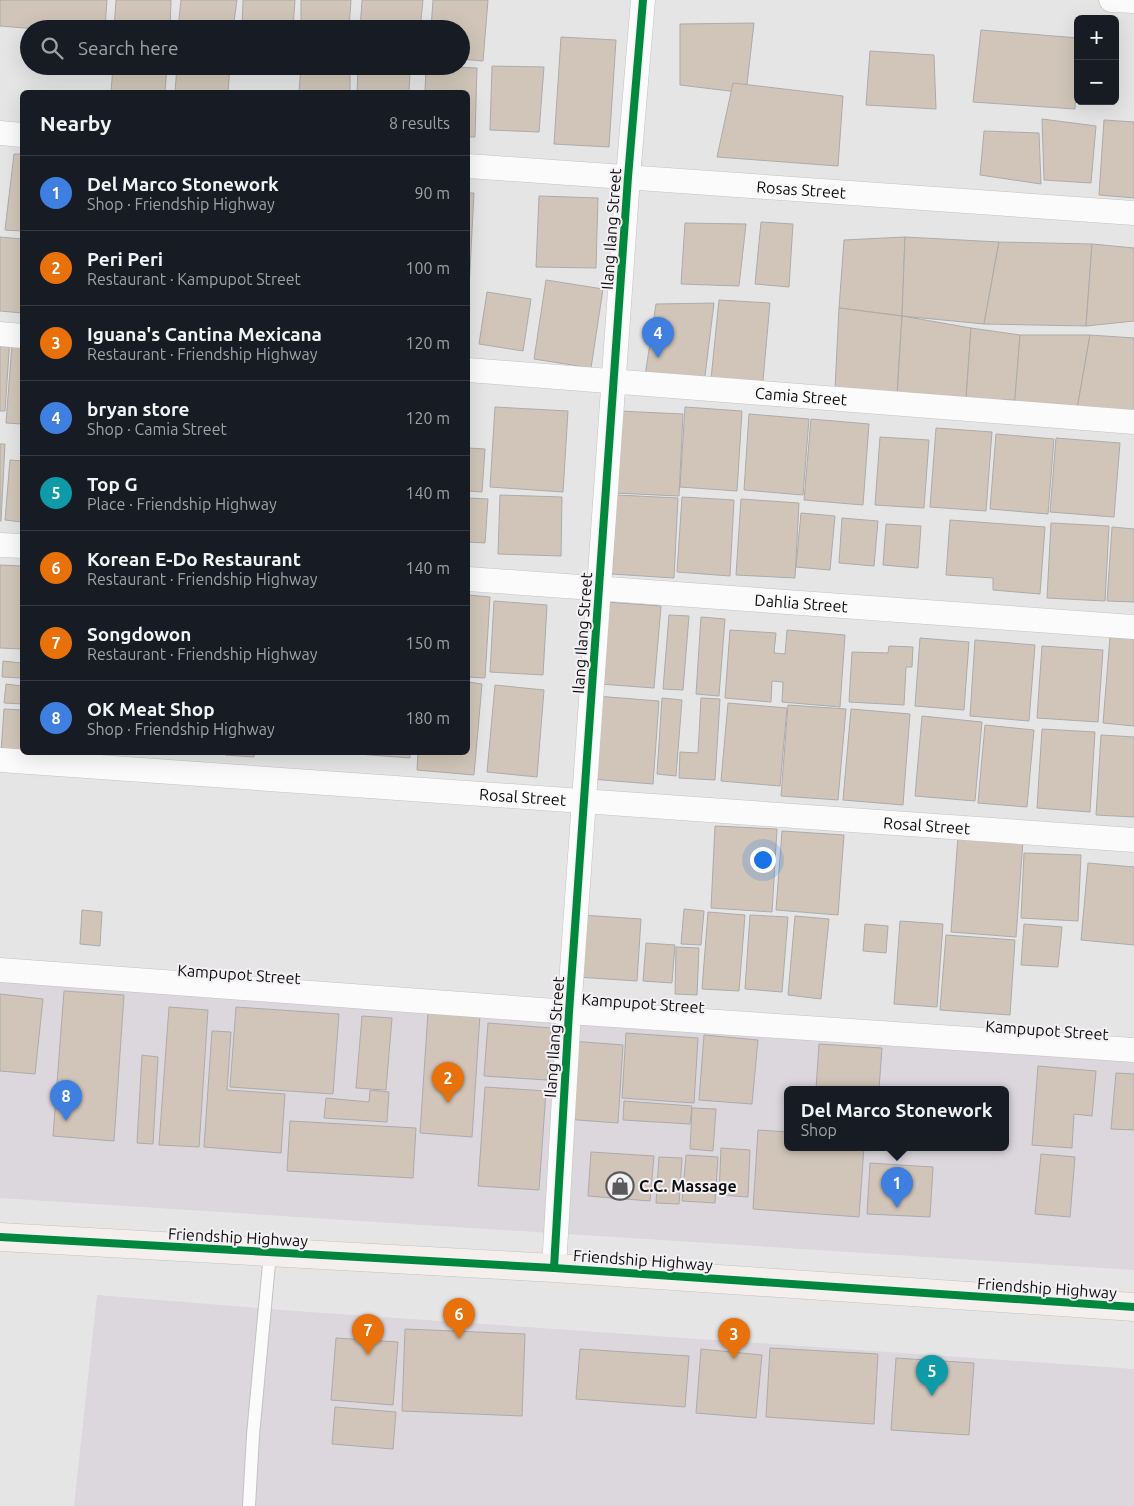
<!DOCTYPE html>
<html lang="en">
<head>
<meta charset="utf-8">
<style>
  body { margin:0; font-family:Ubuntu,sans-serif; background:#20242c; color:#f1f3f6 }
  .controls { position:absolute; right:15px; top:15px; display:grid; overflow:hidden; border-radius:8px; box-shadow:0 5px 20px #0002 }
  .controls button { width:45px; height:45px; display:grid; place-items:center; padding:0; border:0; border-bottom:1px solid #363941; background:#171b24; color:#f1f3f6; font:25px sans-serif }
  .you { position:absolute; left:762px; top:859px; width:18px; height:18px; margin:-12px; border:4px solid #fff; border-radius:50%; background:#1a73e8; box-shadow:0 0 0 8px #1a73e833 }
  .badge { display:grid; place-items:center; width:32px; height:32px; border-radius:50%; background:#aeaeb0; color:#fff; font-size:16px; font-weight:700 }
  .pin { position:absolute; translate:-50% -41px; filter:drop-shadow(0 1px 2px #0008) }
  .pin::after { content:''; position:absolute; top:26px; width:18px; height:15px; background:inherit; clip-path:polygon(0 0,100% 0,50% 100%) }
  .popup { position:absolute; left:784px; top:1086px; width:225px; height:65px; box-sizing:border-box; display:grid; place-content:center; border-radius:8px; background:#171b24; filter:drop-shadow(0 1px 4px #0005); font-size:16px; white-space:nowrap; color:#9ea1a6 }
  .popup b { font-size:19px; color:#f1f3f6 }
  .popup::after { content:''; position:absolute; left:50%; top:100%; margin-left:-10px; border:10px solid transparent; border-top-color:#171b24 }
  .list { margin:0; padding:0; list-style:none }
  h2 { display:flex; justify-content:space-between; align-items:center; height:65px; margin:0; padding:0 20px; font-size:21px }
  h2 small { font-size:16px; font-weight:400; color:#9ea1a6 }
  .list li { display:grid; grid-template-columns:32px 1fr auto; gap:15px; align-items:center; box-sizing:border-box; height:75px; padding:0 20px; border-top:1px solid #363941 }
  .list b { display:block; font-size:19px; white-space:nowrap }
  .list p { margin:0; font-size:16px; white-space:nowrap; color:#9ea1a6 }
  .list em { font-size:16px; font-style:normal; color:#9ea1a6 }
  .icon { flex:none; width:28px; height:28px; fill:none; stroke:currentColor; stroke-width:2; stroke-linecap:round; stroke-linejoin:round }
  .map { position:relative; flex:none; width:1134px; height:1506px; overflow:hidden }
  .search { position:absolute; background:#171b24; box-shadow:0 5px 20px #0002; left:20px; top:20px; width:450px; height:55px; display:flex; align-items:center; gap:12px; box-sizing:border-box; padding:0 18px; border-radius:28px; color:#9ea1a6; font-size:19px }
  .panel { position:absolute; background:#171b24; box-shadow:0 5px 20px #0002; left:20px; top:90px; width:450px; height:665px; border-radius:8px }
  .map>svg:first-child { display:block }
  .built { fill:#dbd7dc; fill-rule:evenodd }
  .building { fill:#d0c5b8; stroke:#acabac }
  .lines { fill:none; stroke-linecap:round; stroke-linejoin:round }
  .lane-casing { stroke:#c3c2c3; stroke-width:14 }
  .street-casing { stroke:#c3c2c3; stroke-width:25 }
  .primary-casing { stroke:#c2c1c2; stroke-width:29 }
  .lane { stroke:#fbfbfb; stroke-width:12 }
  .street { stroke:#fbfbfb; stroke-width:24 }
  .primary { stroke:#f4efed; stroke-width:28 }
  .cycleway-casing { stroke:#f3f1f4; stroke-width:11 }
  .cycleway { stroke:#00873e; stroke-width:8 }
  .labels { text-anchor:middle; stroke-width:4; stroke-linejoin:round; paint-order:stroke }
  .street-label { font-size:16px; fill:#100f10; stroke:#f3f1f4 }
  .poi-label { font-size:16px; font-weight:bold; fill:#100f10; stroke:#f3f1f4; text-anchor:start }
</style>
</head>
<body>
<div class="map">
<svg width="1134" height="1506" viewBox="0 0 1134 1506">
  <rect width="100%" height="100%" fill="#e6e5e6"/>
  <g class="built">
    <path d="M0 975 1134 1057V1270L0 1198ZM788 1089H1006V1147H788Z"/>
    <path d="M97 1295 295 1311 1134 1369V1506H74Z"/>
  </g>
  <g class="building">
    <path d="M0 0H107L105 29H37L0 26Z"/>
    <path d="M116 0H171L170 29H114Z"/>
    <path d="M181 0H237L233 29H178Z"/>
    <path d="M243 0H295L293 29H242Z"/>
    <path d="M301 0H351L349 29H301Z"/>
    <path d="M362 0H423L420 29H360Z"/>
    <path d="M433 0H488L483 61 461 59V29H431Z"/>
    <path d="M754 23 746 93 680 85V24Z"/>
    <path d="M981 30 1078 38 1075 109 973 102Z"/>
    <path d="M561 37 616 40 609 147 554 144Z"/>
    <path d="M870 51 934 55 936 109 866 105Z"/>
    <path d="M113 66H167L165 92H111Z"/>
    <path d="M177 66H230L228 92H175Z"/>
    <path d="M301 66H350V92H299Z"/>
    <path d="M426 66 477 68 475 137H468V92H425Z"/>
    <path d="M492 66 544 67 539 132 490 130Z"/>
    <path d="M358 69 410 71 409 92H357Z"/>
    <path d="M733 83 843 96 838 166 717 157Z"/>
    <path d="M1042 119 1096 126 1091 183 1044 180Z"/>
    <path d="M1104 120 1134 122V198L1099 195Z"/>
    <path d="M984 131 1039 133 1041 184 980 175Z"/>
    <path d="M14 154H22V231L5 230Z"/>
    <path d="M468 193H474L469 289H468Z"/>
    <path d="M539 196 598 198 596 268 536 267Z"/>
    <path d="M761 222 793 224 789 287 755 284Z"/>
    <path d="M685 223 746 224 739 286 681 284Z"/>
    <path d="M0 237 22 239V313L0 311Z"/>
    <path d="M905 237 902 316 839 308 844 240Z"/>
    <path d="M905 237 999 242 984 324 902 316Z"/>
    <path d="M999 242 1092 244 1086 326 984 324Z"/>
    <path d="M1092 244 1134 248V321L1086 326Z"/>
    <path d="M546 280 603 289 591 368 534 359Z"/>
    <path d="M487 292 531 299 523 351 479 344Z"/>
    <path d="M719 300 770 303 762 391 710 389Z"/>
    <path d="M714 303 704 384 643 389 656 304Z"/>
    <path d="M839 308 902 316 897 396 835 389Z"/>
    <path d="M902 316 971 328 966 399 897 396Z"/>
    <path d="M971 328 1020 335 1015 400 966 399Z"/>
    <path d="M1020 335H1090L1077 409 1014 410Z"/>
    <path d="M1090 335 1134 338V412L1077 409Z"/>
    <path d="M0 336 10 337 5 411H0Z"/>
    <path d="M12 344 22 345V424L6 423Z"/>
    <path d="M495 407 568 411 563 492 490 487Z"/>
    <path d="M685 407 742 411 737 491 680 487Z"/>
    <path d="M619 411 683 414 679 496 614 493Z"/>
    <path d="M749 414 809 419 803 495 744 490Z"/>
    <path d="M811 419 869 424 863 505 804 500Z"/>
    <path d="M936 428 992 432 986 511 930 507Z"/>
    <path d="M996 434 1054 439 1048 514 990 509Z"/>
    <path d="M880 437 929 440 924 508 875 505Z"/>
    <path d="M1056 438 1120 443 1114 517 1050 512Z"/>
    <path d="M0 444H5L1 521H0Z"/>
    <path d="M468 448 485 449 482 492 468 491Z"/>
    <path d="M10 460 22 461V522L5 520Z"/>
    <path d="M500 495 562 497 561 556 498 554Z"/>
    <path d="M617 495 678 498 674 578 612 574Z"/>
    <path d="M682 497 734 500 730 576 677 572Z"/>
    <path d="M468 498 488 499 485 543 468 542Z"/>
    <path d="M741 499 799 503 795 578 736 575Z"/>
    <path d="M801 513 835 516 830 570 796 567Z"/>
    <path d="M842 518 878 521 874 566 839 563Z"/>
    <path d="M950 520 1045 527 1040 594 993 590V578L946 575Z"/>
    <path d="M1051 523 1109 526 1105 601 1047 598Z"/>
    <path d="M886 524 921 526 918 568 883 565Z"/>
    <path d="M1112 527 1134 529V602L1107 601Z"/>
    <path d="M0 565 22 566V649L0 648Z"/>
    <path d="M468 595 490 597 485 678 468 677Z"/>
    <path d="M494 601 547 605 543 675 490 672Z"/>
    <path d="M606 602 661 606 654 688 600 684Z"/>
    <path d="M669 615 689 616 683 690 663 689Z"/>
    <path d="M701 617 725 619 719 696 696 694Z"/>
    <path d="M730 630 776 633 774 653 785 654 787 630 845 635 840 707 782 702 783 682 772 681 771 702 725 698Z"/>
    <path d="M1110 637 1134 639V726L1103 723Z"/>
    <path d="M920 638 969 642 964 710 915 706Z"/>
    <path d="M975 640 1035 645 1029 721 970 716Z"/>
    <path d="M889 646 913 647 912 667H906L904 705 849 702 852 652 888 653Z"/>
    <path d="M1042 646 1103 650 1098 722 1037 718Z"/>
    <path d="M3 661 22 663V678L2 677Z"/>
    <path d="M468 682 482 684 474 775 417 770 418 752H468Z"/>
    <path d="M6 684 22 686V704L4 703Z"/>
    <path d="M495 685 544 690 537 777 487 772Z"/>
    <path d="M596 696 659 701 653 784 590 779Z"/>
    <path d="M662 698 682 700 676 776 657 774Z"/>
    <path d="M701 698 720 699 715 780 679 778 680 752 698 753Z"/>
    <path d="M728 703 787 708 780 786 721 781Z"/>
    <path d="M788 705 846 709 838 800 781 796Z"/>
    <path d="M4 709 22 710V752H1Z"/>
    <path d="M851 709 910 714 903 805 843 800Z"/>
    <path d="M922 716 982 722 975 801 915 796Z"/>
    <path d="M985 725 1034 730 1027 807 978 803Z"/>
    <path d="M1042 729 1095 732 1090 812 1037 808Z"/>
    <path d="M1101 735 1134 737V817L1096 815Z"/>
    <path d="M225 752H255L254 757 225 755Z"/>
    <path d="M357 752H410V758L357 754Z"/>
    <path d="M715 826 777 829 772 912 711 908Z"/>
    <path d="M782 831 844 835 838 915 776 910Z"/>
    <path d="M958 836 1023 841 1016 937 951 932Z"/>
    <path d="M1024 853 1081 855 1078 921 1021 918Z"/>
    <path d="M1088 863 1134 867V945L1081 940Z"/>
    <path d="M684 909 704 911 701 945 681 944Z"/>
    <path d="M82 910 102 912 100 946 80 944Z"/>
    <path d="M708 912 745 915 739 991 702 989Z"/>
    <path d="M581 915 641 919 637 981 577 977Z"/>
    <path d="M750 915 788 917 782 992 745 989Z"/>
    <path d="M795 916 829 919 821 999 788 995Z"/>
    <path d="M900 921 943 924 937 1007 894 1004Z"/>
    <path d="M865 924 888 926 886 953 863 951Z"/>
    <path d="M1024 924 1062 927 1058 967 1021 965Z"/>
    <path d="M946 935 1015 940 1010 1015 940 1010Z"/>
    <path d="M646 943 675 945 672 983 643 981Z"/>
    <path d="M676 947 699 948 697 995 675 994Z"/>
    <path d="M64 991 124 995 114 1141 53 1136Z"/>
    <path d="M0 994 43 999 35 1074 0 1071Z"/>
    <path d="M169 1007 208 1010 199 1147 159 1145Z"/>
    <path d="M236 1007 339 1014 333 1094 230 1087Z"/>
    <path d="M428 1012 480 1015 472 1137 420 1133Z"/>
    <path d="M362 1016 392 1018 386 1090 356 1088Z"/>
    <path d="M488 1023 551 1028 547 1080 484 1076Z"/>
    <path d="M212 1031 231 1032 227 1090 285 1094 281 1153 204 1147Z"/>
    <path d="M626 1033 698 1038 694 1103 622 1098Z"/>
    <path d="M704 1035 758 1040 752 1104 699 1100Z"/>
    <path d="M571 1041 623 1045 618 1123 565 1119Z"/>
    <path d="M819 1044 882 1048 879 1089H816Z"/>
    <path d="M142 1055 158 1057 153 1144 137 1143Z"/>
    <path d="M1038 1066 1096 1071 1092 1116 1074 1114 1072 1148 1032 1145Z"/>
    <path d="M1116 1073 1134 1074V1130L1111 1129Z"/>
    <path d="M485 1087 546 1091 539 1190 478 1186Z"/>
    <path d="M370 1090 389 1092 387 1122 324 1118 326 1098 369 1102Z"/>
    <path d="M624 1101 692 1106 690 1124 623 1120Z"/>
    <path d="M692 1108 716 1109 713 1151 690 1149Z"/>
    <path d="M290 1121 416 1128 413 1178 287 1171Z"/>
    <path d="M758 1130 788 1132V1147H864L859 1217 753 1209Z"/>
    <path d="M721 1148 750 1150 748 1197 719 1195Z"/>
    <path d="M591 1152 654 1156 650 1201 588 1196Z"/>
    <path d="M1041 1154 1075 1157 1070 1217 1035 1214Z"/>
    <path d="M686 1155 718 1157 715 1203 682 1201Z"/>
    <path d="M659 1157 682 1158 679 1204 656 1203Z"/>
    <path d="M870 1163 933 1167 930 1217 867 1214Z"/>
    <path d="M405 1329 525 1334 522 1416 402 1411Z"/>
    <path d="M336 1338 398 1342 393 1405 331 1400Z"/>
    <path d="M770 1348 878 1354 874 1424 766 1417Z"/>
    <path d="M580 1349 689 1356 685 1407 576 1399Z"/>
    <path d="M701 1349 762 1355 756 1418 696 1413Z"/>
    <path d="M896 1358 974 1363 969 1435 891 1430Z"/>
    <path d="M335 1407 396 1412 393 1449 332 1444Z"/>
  </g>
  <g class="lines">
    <g class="lane-casing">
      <path id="lane" d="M249 1506 253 1435 270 1253"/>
    </g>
    <g class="street-casing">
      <g id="street">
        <path d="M1111 0 1134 1"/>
        <path d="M0 133 22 135"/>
        <path id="s1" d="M468 166 1134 213"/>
        <path d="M0 334 22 336"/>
        <path id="s2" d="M468 370 1134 422"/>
        <path d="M0 545 22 546"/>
        <path id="s3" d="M468 579 1134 627"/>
        <path id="s4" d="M0 760 1134 840"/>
        <path d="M0 970 569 1012 1134 1050"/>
        <path d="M554 1268 569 1012 628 177 643 0"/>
      </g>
    </g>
    <g class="primary-casing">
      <path id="primary" d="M0 1237 554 1268 1134 1307"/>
    </g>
    <use href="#lane" class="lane"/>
    <use href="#street" class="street"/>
    <use href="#primary" class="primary"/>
    <g class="cycleway-casing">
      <g id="cycleway">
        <path d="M0 1237 554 1268 1134 1307"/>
        <path d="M554 1268 569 1012 628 177 643 0"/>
      </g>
    </g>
    <use href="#cycleway" class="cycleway"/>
  </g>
  <defs>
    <g id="shop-ring" transform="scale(1.4375)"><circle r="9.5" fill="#f3f1f4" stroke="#5b5a5b" stroke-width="1.5"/><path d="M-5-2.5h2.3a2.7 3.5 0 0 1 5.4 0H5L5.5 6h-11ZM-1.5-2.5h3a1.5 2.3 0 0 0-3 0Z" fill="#5b5a5b"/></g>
  </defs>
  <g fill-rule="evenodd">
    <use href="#shop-ring" x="620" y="1186"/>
  </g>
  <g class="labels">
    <g class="street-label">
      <text dy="6" stroke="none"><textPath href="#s1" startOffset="334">Rosas Street</textPath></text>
      <text transform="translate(611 229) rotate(-86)" y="6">Ilang Ilang Street</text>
      <text dy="6" stroke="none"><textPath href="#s2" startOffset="334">Camia Street</textPath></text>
      <text dy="6" stroke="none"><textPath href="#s3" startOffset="334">Dahlia Street</textPath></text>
      <text transform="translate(582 633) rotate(-86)" y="6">Ilang Ilang Street</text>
      <text dy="6" stroke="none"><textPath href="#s4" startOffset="524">Rosal Street</textPath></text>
      <text dy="6" stroke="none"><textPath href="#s4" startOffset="929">Rosal Street</textPath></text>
      <text transform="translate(239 974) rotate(4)" y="6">Kampupot Street</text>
      <text transform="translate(643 1003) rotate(4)" y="6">Kampupot Street</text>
      <text transform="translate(1047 1030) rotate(4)" y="6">Kampupot Street</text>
      <text transform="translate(554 1037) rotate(-86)" y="6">Ilang Ilang Street</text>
      <text transform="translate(238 1237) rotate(3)" y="6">Friendship Highway</text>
      <text transform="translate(643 1260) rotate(4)" y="6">Friendship Highway</text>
      <text transform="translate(1047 1288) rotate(4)" y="6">Friendship Highway</text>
    </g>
    <g class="poi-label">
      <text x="639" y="1192">C.C. Massage</text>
    </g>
  </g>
</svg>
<div class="controls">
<button>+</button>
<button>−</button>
</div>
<div class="you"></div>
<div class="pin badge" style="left:897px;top:1208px;background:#3f7fe0">1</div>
<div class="popup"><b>Del Marco Stonework</b>Shop</div>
<div class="pin badge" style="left:448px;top:1103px;background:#e8710a">2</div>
<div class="pin badge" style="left:734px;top:1359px;background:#e8710a">3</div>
<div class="pin badge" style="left:658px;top:358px;background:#3f7fe0">4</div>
<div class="pin badge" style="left:932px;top:1396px;background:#0f9aa8">5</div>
<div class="pin badge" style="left:459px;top:1339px;background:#e8710a">6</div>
<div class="pin badge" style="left:368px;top:1355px;background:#e8710a">7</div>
<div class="pin badge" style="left:66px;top:1121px;background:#3f7fe0">8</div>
<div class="search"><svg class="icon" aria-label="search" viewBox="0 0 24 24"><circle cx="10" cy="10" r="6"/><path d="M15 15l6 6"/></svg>Search here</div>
<section class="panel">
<h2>Nearby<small>8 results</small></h2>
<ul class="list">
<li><span class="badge" style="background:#3f7fe0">1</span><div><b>Del Marco Stonework</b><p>Shop · Friendship Highway</p></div><em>90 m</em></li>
<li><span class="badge" style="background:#e8710a">2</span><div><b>Peri Peri</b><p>Restaurant · Kampupot Street</p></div><em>100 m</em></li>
<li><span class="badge" style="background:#e8710a">3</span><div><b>Iguana's Cantina Mexicana</b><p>Restaurant · Friendship Highway</p></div><em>120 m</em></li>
<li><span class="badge" style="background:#3f7fe0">4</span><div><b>bryan store</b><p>Shop · Camia Street</p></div><em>120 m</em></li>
<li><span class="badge" style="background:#0f9aa8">5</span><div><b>Top G</b><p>Place · Friendship Highway</p></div><em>140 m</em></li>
<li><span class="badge" style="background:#e8710a">6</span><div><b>Korean E-Do Restaurant</b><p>Restaurant · Friendship Highway</p></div><em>140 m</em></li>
<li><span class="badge" style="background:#e8710a">7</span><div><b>Songdowon</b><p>Restaurant · Friendship Highway</p></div><em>150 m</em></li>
<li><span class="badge" style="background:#3f7fe0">8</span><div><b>OK Meat Shop</b><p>Shop · Friendship Highway</p></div><em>180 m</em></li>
</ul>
</section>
</div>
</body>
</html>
